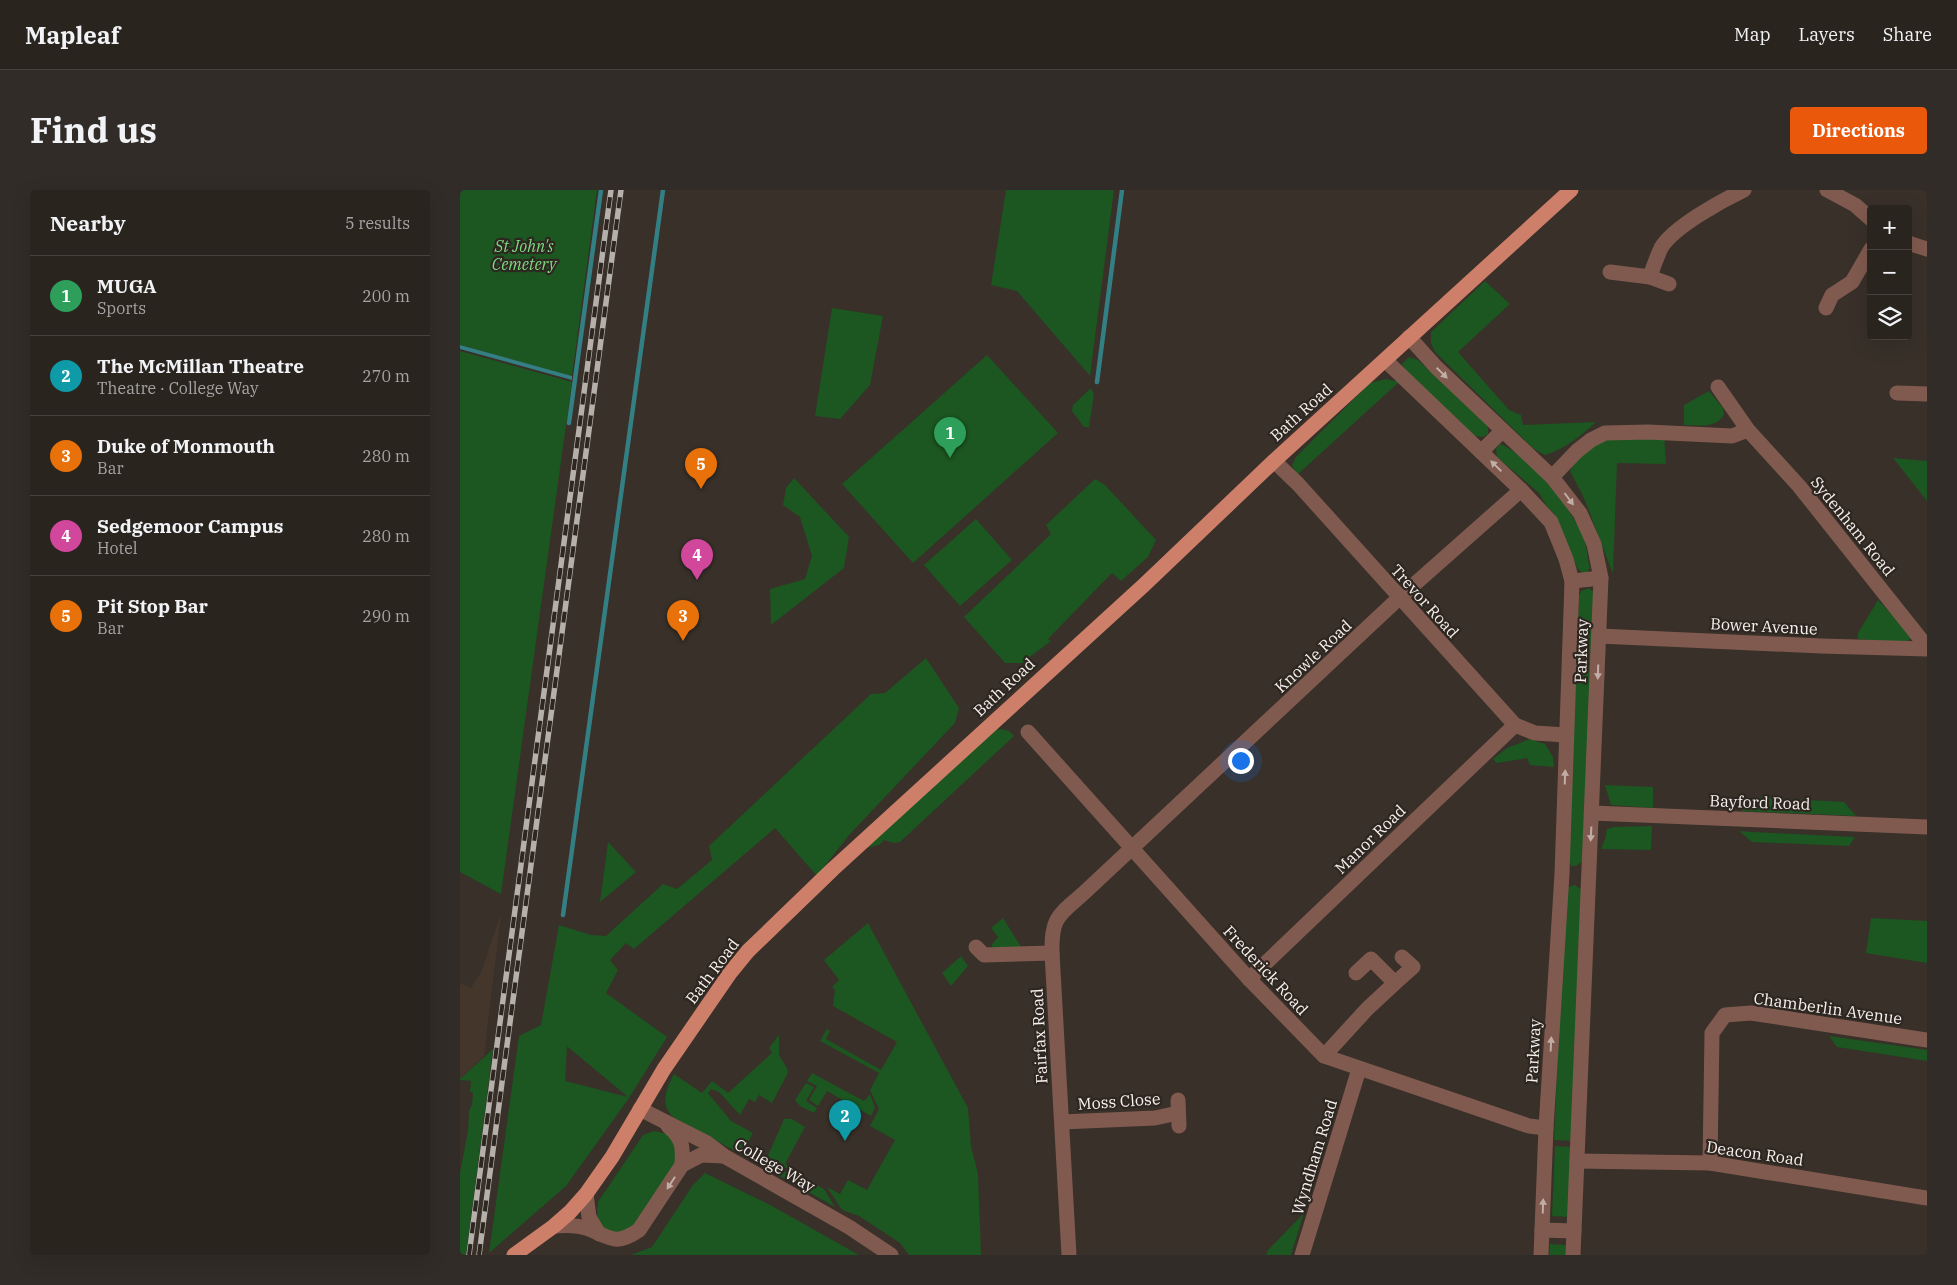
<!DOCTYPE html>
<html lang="en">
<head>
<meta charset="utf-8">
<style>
  body { margin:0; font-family:"IBM Plex Serif",serif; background:#322c28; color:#f1f3f6 }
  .controls { position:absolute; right:15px; top:15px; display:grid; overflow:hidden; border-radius:5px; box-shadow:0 5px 20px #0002 }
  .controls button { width:45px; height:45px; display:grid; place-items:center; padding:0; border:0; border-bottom:1px solid #46413d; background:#2a241f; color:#f1f3f6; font:25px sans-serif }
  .you { position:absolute; left:780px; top:570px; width:18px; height:18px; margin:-12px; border:4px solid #fff; border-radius:50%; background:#1a73e8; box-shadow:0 0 0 8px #1a73e833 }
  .badge { display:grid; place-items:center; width:32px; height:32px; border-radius:50%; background:#ea580c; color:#fff; font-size:16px; font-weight:700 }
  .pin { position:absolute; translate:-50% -41px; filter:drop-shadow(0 1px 2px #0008) }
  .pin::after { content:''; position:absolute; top:26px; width:18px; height:15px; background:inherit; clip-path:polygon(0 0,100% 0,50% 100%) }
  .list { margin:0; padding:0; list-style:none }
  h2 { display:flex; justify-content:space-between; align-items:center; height:65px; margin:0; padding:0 20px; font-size:21px }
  h2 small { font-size:16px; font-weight:400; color:#a5a4a4 }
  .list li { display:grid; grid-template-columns:32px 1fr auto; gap:15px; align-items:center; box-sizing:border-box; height:80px; padding:0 20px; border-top:1px solid #46413d }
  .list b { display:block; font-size:19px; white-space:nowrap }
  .list p { margin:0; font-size:16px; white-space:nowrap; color:#a5a4a4 }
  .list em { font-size:16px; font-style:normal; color:#a5a4a4 }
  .icon { flex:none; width:28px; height:28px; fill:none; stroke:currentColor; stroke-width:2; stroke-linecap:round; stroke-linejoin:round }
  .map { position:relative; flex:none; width:1467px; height:1065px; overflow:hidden; border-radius:5px }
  header { display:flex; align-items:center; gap:30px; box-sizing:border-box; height:70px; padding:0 25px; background:#2a241f; border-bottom:1px solid #46413d }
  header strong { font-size:24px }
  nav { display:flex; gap:28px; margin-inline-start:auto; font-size:18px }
  .intro { display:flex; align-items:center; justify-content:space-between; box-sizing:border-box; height:120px; padding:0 30px }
  h1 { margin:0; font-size:35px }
  .button { padding:12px 22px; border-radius:5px; background:#ea580c; color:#fff; font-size:18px; font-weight:700 }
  main { display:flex; gap:30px; padding:0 30px }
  aside { flex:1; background:#2a241f; border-radius:5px; box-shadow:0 5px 20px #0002 }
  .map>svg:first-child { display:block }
  .built { fill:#44362b }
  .green { fill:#1c5620; fill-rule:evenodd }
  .water { fill:#347f84 }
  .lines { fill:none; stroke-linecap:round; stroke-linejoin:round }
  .stream { stroke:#347f84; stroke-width:4.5 }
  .minor { stroke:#815a4f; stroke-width:15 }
  .major { stroke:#ce7f6a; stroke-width:15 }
  .rail-casing { stroke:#b6b0ab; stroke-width:5.5 }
  .rail { stroke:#2e2620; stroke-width:4; stroke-dasharray:11; stroke-linecap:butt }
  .oneway { fill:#c2ada6 }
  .labels { text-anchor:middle; stroke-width:4.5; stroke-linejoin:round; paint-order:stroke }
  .park-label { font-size:16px; font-style:italic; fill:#7dda80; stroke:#2e2620 }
  .street-label { font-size:16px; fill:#f7f1ed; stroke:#2e2620 }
</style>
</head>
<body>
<header>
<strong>Mapleaf</strong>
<nav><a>Map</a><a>Layers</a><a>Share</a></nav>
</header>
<div class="intro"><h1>Find us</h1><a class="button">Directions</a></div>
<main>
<aside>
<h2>Nearby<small>5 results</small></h2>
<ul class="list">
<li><span class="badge" style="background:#2e9e5b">1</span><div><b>MUGA</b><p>Sports</p></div><em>200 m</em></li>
<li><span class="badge" style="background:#0f9aa8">2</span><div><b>The McMillan Theatre</b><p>Theatre · College Way</p></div><em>270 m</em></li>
<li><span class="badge" style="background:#e8710a">3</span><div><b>Duke of Monmouth</b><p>Bar</p></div><em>280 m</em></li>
<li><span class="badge" style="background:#d1479c">4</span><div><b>Sedgemoor Campus</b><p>Hotel</p></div><em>280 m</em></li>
<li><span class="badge" style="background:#e8710a">5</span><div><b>Pit Stop Bar</b><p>Bar</p></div><em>290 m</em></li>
</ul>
</aside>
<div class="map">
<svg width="1467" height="1065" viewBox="0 0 1467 1065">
  <rect width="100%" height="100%" fill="#383029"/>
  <path class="built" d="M41 724 24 866 0 889V795L2 794 11 798 21 782Z"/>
  <g class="green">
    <path d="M0 0H137L112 186 0 155Z"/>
    <path d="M546 0H654L630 186 557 101 531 95Z"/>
    <path d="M1025 91 1050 114 998 162 1049 220 1061 225 1063 235 1136 232C1119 247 1107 258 1085 265L1074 259 975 162 971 153V142Z"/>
    <path d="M372 118 423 126 410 195 380 229 355 226Z"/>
    <path d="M0 161 112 192 41 704 0 682Z"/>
    <path d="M527 165 598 243 453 373 382 294Z"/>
    <path d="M949 167 958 170 1028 236V244L1023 247 1014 246 946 182 942 174Z"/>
    <path d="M926 189 939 192 837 285 832 275 836 267 910 193Z"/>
    <path d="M631 198 634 204 629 237H624L612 221 613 215Z"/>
    <path d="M1249 201 1263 218 1264 225C1254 239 1241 235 1224 235V215Z"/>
    <path d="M1204 243 1206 274 1157 273 1153 384 1124 308 1110 281 1122 262 1143 249Z"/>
    <path d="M1040 254C1068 264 1110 317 1122 344 1127 354 1127 368 1130 378L1125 385 1117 378 1095 325 1086 315 1079 303 1037 267 1036 259Z"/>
    <path d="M1433 268 1467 271V311Z"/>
    <path d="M334 288 389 347 384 378 311 435 310 399 345 389 352 366 340 327 323 315 326 298Z"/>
    <path d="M635 289 645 295 696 350 688 367 661 391 652 383 588 449 591 451 562 473H545L504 427 591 344 586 335Z"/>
    <path d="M516 329 552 370 500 416 464 375Z"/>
    <path d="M1129 398 1136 404 1122 672 1116 676H1111L1108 668 1119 406 1121 401Z"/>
    <path d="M1418 410 1449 442 1451 449 1442 453 1398 449V443Z"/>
    <path d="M466 468 499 518 495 533 389 645 357 686 315 638 174 759 166 753 150 770 158 780 146 803 207 847 169 908 106 996 29 1063 59 846 81 835 99 735 131 745 146 746 203 694 217 699 252 670 249 656 411 504 425 503ZM107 857H108L168 907 105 891Z"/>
    <path d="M542 539 549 541 554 546 440 652 434 653 424 650 419 655 406 658 535 540Z"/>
    <path d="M1070 549 1085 554 1093 567 1094 577 1070 575 1067 568 1037 573 1033 569 1047 558Z"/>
    <path d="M1145 595 1193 597V618L1151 615Z"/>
    <path d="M1296 607 1384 612 1396 626 1281 621Z"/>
    <path d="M1192 636 1191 660 1141 659 1145 649 1147 639 1154 637Z"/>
    <path d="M1279 641 1292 642 1395 647 1389 656 1292 652Z"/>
    <path d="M148 652 176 682 140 712Z"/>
    <path d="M1115 695 1122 700 1112 951 1094 950 1105 698Z"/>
    <path d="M543 728 563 760 532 758V754L538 747 531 738Z"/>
    <path d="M1411 728 1467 731V773L1406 763Z"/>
    <path d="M408 733 508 918 511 956 518 984 521 1065H449L440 1053 399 1026 382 1020 367 997 380 1004 388 990 407 1000 435 950 410 936 419 919 410 900 419 883 360 851 367 839 370 841 366 849 421 880 437 852 373 816 375 800 372 797 379 790 364 770Z"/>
    <path d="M501 766 508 776 491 796 482 783Z"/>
    <path d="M319 845V865L327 878 328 883 312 913 299 905 295 912 289 909 280 925 259 902 251 899 248 903 271 931 293 943 283 961H275L215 928C199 917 206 898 214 884L242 903 252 891 268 903 312 863 309 858Z"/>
    <path d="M1369 846 1467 860V871L1377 857Z"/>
    <path d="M33 859 6 1065H0V983L8 941 9 921 12 915 13 903 10 902 11 891 2 890 0 891V889Z"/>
    <path d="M352 883 404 911 410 904 415 918 411 926 367 901 358 916 349 910 357 896 347 891Z"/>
    <path d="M346 893 354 897 346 911 357 918 354 923 340 916 335 910Z"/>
    <path d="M324 929H332L345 937 325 974 332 978H307L305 975 306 970Z"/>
    <path d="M194 941 208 944 217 954V969L170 1041 156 1043 140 1037 137 1025 138 1012 183 945Z"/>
    <path d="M1095 956 1111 957 1108 1027 1092 1026Z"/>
    <path d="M313 982H333L364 999 375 1017Z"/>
    <path d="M245 983 312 1016 399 1065H171L192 1057 233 995Z"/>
    <path d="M844 1023 831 1065H806L808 1060Z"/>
    <path d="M1090 1054 1106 1055V1065H1089Z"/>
  </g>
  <path class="water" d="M0 155 112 186V190L0 159Z"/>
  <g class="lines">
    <g class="stream">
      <path d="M637 192 662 0"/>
      <path d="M109 233 141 0"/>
      <path d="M103 725 203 0"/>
    </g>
    <g class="minor">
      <path d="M1367 0 1395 15 1411 29"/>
      <path d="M1448 53 1467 59"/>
      <path d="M1150 82 1190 87C1193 77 1197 67 1201 58 1213 37 1263 10 1284 0"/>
      <path d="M1190 87 1209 94"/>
      <path d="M1366 118 1372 105 1392 92 1411 59"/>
      <path d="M949 147 976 177 1092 287 1120 323 1134 354 1141 388 1113 1065"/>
      <path d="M925 170 1061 300 1091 332 1106 369 1112 391 1102 684 1086 938 1081 1065"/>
      <path d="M1258 197 1288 240 1339 296 1467 457"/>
      <path d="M1437 203 1467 204"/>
      <path d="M1021 262 1042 241"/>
      <path d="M814 271 838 294 1055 535 1075 543 1106 545"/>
      <path d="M1092 287 1117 261 1131 250 1145 243 1188 242 1272 246 1288 240"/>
      <path d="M1112 391 1141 388"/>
      <path d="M1139 446 1361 456 1467 459"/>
      <path d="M568 542 789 789 864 866 1069 936 1086 938"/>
      <path d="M1132 623 1467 637"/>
      <path d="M516 757 524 765 592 763"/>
      <path d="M896 783 911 769 935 793 953 777 942 767"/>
      <path d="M789 789 1055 535"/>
      <path d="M864 866 907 819 935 793"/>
      <path d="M718 910 719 936"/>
      <path d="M180 919 247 953 264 966 389 1037 431 1065"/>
      <path d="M602 932 695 928 718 923"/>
      <path d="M208 936C223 949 223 956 222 975"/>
      <path d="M1117 971 1250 973 1467 1008"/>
      <path d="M1250 973 1252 843 1265 825 1291 823 1467 850"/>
      <path d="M126 1004 129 1027 139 1044"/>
      <path d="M94 1036C106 1035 118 1035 129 1039 151 1048 156 1056 179 1040L222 975 241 965 264 966"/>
      <path d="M1082 1040 1114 1041"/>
      <path d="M609 1065 592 763C591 725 600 725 626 701L939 408 1061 300"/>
      <path d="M842 1065 899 879"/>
    </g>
    <path class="major" d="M54 1065 94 1036 110 1022 126 1004 152 967 204 879 270 783 288 761 373 679 684 395 814 271 1111 0"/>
    <g class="rail-casing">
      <g id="rail">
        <path d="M9 1065 151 0"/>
        <path d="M19 1065 161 0"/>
      </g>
    </g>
    <use href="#rail" class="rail"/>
  </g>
  <defs><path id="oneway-solid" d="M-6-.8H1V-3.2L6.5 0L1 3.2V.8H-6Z" transform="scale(1.25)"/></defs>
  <g class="oneway">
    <use href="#oneway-solid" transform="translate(982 183) rotate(44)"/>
    <use href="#oneway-solid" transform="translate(1036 276) rotate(-136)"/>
    <use href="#oneway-solid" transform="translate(1109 309) rotate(53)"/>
    <use href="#oneway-solid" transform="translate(1138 482) rotate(92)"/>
    <use href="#oneway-solid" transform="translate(1105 587) rotate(-88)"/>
    <use href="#oneway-solid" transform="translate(1131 644) rotate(93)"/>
    <use href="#oneway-solid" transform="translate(1091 854) rotate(-87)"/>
    <use href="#oneway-solid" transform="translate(211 993) rotate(123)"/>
    <use href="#oneway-solid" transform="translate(1083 1016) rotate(-88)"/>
  </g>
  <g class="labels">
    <g class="park-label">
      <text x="64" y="62">St John's<tspan x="64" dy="18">Cemetery</tspan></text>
    </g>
    <g class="street-label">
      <text transform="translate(841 222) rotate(-42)" y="6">Bath Road</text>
      <text transform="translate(1393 336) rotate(51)" y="6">Sydenham Road</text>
      <text transform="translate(965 411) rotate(48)" y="6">Trevor Road</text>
      <text transform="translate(1304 436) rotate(3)" y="6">Bower Avenue</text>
      <text transform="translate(1121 461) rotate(-88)" y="6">Parkway</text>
      <text transform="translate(853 466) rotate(-43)" y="6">Knowle Road</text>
      <text transform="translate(544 497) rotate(-43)" y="6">Bath Road</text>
      <text transform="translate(1300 612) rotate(2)" y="6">Bayford Road</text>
      <text transform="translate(910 649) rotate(-44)" y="6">Manor Road</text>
      <text transform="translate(806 780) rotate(47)" y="6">Frederick Road</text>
      <text transform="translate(252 781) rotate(-53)" y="6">Bath Road</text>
      <text transform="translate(1368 818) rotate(8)" y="6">Chamberlin Avenue</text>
      <text transform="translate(579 846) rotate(-93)" y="6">Fairfax Road</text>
      <text transform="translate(1073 861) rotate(-87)" y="6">Parkway</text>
      <text transform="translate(659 911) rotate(-4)" y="6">Moss Close</text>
      <text transform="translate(1295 963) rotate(8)" y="6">Deacon Road</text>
      <text transform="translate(854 967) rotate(-73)" y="6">Wyndham Road</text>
      <text transform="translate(315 975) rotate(30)" y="6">College Way</text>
    </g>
  </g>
</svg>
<div class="controls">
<button>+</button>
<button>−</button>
<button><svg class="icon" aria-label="layers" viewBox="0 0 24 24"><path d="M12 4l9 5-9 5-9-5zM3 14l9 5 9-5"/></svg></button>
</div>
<div class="you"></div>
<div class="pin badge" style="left:490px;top:268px;background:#2e9e5b">1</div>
<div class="pin badge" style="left:385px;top:951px;background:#0f9aa8">2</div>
<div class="pin badge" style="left:223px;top:451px;background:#e8710a">3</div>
<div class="pin badge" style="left:237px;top:390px;background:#d1479c">4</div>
<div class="pin badge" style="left:241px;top:299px;background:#e8710a">5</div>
</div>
</main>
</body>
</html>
